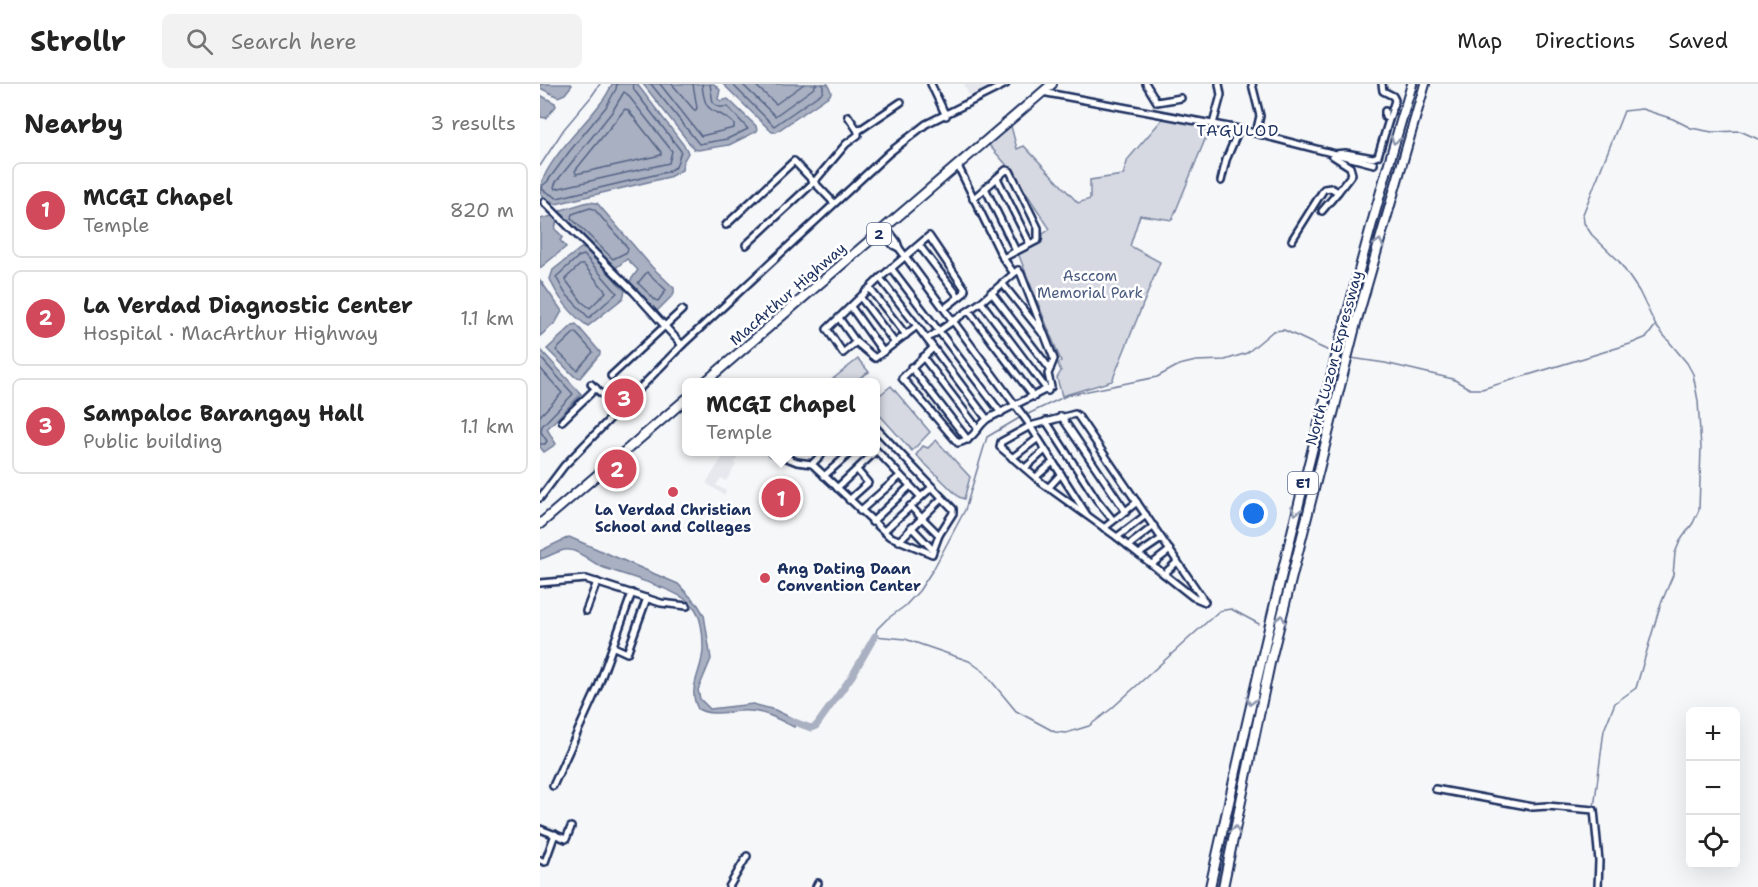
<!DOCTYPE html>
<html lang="en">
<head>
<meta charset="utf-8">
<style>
  body { margin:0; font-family:"Shantell Sans",sans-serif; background:#f2f2f2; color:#222 }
  .controls { position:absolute; right:18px; bottom:18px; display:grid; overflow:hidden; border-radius:9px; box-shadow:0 6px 24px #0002 }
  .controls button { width:54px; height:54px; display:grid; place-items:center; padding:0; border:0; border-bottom:2px solid #e0e0e0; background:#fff; color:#222; font:30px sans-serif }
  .you { position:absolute; left:714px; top:430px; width:21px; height:21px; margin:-15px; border:4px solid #fff; border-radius:50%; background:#1a73e8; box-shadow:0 0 0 9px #1a73e833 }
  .badge { display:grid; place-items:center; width:39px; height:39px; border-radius:50%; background:#d1495b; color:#fff; font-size:20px; font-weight:700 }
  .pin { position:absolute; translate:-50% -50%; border:3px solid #fff; box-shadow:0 2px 6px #0006 }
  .popup { position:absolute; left:142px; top:294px; width:198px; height:78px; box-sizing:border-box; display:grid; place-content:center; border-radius:9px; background:#fff; filter:drop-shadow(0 2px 4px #0005); font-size:20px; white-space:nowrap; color:#767676 }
  .popup b { font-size:22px; color:#222 }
  .popup::after { content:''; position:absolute; left:50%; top:100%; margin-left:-12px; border:12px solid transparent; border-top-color:#fff }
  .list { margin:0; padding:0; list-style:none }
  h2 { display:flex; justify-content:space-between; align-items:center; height:78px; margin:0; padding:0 24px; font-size:26px }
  h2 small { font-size:20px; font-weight:400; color:#767676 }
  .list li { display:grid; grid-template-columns:39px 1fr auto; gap:18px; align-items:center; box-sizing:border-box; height:96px; margin:0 12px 12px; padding:0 12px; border:2px solid #e0e0e0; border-radius:9px }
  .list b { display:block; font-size:22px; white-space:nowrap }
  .list p { margin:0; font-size:20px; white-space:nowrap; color:#767676 }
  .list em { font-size:20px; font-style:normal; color:#767676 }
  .icon { flex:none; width:33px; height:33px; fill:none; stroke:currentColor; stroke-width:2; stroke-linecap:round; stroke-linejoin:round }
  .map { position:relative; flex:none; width:1218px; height:803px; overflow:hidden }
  header { display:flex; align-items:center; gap:36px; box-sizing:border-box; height:84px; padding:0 30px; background:#fff; border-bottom:2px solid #e0e0e0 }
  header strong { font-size:28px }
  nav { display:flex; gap:33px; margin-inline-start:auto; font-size:21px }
  .search { width:420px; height:54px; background:#f2f2f2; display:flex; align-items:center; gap:15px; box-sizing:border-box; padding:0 21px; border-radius:9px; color:#767676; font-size:22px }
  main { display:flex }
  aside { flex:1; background:#fff }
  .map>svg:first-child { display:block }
  .built { fill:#e6e8ee }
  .green { fill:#d6d9e2; stroke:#7884a0; stroke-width:1.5 }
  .water { fill:#a9b0c1; stroke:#707c99; stroke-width:1.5 }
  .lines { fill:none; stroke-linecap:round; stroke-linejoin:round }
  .shore { stroke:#546386; stroke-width:1.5 }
  .stream { stroke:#707c99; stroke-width:1.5 }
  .river { stroke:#a9b0c1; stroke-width:7 }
  .minor-casing { stroke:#1b2f5e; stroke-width:10 }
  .highway-casing { stroke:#1b2f5e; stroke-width:12 }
  .minor { stroke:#fff; stroke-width:5 }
  .highway { stroke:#fff; stroke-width:8 }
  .oneway { stroke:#8d97ae }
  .poi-dot { fill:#d1495b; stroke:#fff; stroke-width:2 }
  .labels { text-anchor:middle; stroke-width:5; stroke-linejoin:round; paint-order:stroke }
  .shield { fill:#fff; stroke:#5f6d8e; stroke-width:1.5 }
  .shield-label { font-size:14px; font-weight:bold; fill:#1b2f5e }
  .park-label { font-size:15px; fill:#4a5a7f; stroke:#fff }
  .street-label { font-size:15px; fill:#1b2f5e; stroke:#fff }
  .poi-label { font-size:15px; font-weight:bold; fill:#1b2f5e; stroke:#fff }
  .neighbourhood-label { font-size:16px; letter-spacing:1.5px; fill:#1b2f5e; stroke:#fff }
</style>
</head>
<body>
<header>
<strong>Strollr</strong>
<div class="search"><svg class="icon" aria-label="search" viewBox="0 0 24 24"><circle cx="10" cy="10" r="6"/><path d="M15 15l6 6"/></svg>Search here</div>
<nav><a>Map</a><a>Directions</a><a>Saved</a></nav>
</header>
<main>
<aside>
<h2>Nearby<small>3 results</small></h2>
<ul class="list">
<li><span class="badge">1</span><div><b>MCGI Chapel</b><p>Temple</p></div><em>820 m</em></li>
<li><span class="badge">2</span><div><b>La Verdad Diagnostic Center</b><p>Hospital · MacArthur Highway</p></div><em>1.1 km</em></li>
<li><span class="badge">3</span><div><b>Sampaloc Barangay Hall</b><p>Public building</p></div><em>1.1 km</em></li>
</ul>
</aside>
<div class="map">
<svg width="1218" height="803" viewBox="0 0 1218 803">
  <rect width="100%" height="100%" fill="#f6f7f9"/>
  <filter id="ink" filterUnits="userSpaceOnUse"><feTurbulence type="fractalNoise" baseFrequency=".0167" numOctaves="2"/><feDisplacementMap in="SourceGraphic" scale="12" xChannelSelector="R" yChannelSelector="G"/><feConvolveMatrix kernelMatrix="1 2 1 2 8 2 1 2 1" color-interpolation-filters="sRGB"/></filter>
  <g filter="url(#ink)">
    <g class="built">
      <path d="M424 0H464L431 17Z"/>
      <path d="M186 368H201L194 379 196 381 186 397 181 394 176 401 186 407 184 411 166 399Z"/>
    </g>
    <g class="green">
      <path d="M877 0H880L834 156 832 157Z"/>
      <path d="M625 32 671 41 632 136 600 131 590 162 620 178 572 297 522 312 517 294 521 287 518 280 521 277 478 169 503 155V150L510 145 471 86 449 61 471 42 477 65 484 62 538 119 550 115V96L583 91 588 75Z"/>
      <path d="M825 186 826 188 760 439 677 803H674L719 597 767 397 822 187Z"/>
      <path d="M318 275 329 288 313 298H289Z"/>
      <path d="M351 302 390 348 372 367 336 327V314Z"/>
      <path d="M396 356 430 393 424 415 419 413 376 371 383 362 388 364Z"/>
    </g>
    <g class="water">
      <path d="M0 0H31L32 1 25 10 18 13 0 4Z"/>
      <path d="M72 0H97L146 64 148 69 143 78 142 86 129 93 16 120 2 112 0 108C1 81 44 42 60 20 65 14 69 7 72 0Z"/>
      <path d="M103 0H174L180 6 178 15 181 17 188 15 216 42 217 47 189 61 158 66 154 65Z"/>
      <path d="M183 0H288L291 8 290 11 236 48H232Z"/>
      <path d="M0 11 15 19 16 22 6 34 0 33Z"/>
      <path d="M48 118 57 119 112 183 134 204V210L117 227 88 200 98 186 87 175 73 186 19 131 21 126Z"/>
      <path d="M12 132 17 136 15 145 23 153 20 156 26 163 0 184V135Z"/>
      <path d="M41 164 48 166 85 207 83 214 48 242C33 233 16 211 10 195L13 186Z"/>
      <path d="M0 196 22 227 16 238 0 252Z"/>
      <path d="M36 240 60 268V270L40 294 34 292 7 265 33 241Z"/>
      <path d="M0 265 41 310 7 345 16 360 4 368 0 363Z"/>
      <path d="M29 453 138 500 158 521 164 531 171 575 158 606 160 615 170 625 213 620 235 626 258 637 254 643C240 636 226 628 210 627 192 625 174 634 158 625 146 603 164 586 163 563 163 551 161 533 154 523 142 506 83 491 62 483 53 479 39 467 30 466 20 464 10 473 0 475V467Z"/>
    </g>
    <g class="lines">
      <g class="shore">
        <path d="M77 0 76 5 66 23 29 68 7 98 2 102 3 106 17 114 127 88 136 83 141 67 94 6 93 0"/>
        <path d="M111 0 159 60 187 55 208 45 188 23H179L173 19 170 0"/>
        <path d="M120 0 161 52 194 44V40C176 21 165 36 162 0"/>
        <path d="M132 0 155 27 157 24 153 0"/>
        <path d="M192 0 234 42 283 8V0"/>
        <path d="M202 0 235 32 274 4 276 0"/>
        <path d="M214 0 236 20 264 0"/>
        <path d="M84 8 87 10 132 67 129 79 15 105 14 103 16 98 72 28Z"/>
        <path d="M85 25 88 26 121 68V71L36 90 35 87 42 78Z"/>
        <path d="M50 124 54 125 88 164 87 168 73 175 31 134 32 130Z"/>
        <path d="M44 171 77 209 49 234 25 209 16 193 38 173Z"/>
        <path d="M40 181H44L66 208 50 224 42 218 25 195Z"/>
        <path d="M107 188 126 206 118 217 115 216 98 199Z"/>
        <path d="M35 248 53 268 37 286 16 266Z"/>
        <path d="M0 273 33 310 2 342 1 348 7 357 5 360H0"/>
        <path d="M0 284 22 309 0 332"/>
      </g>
      <g class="stream">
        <path d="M0 82 24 45 51 13 60 0"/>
        <path d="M811 274 845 279 913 295 930 305H942L1090 260 1107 253 1115 242"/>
        <path d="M486 331 528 311 617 293 639 281 656 277 685 276 707 269 733 247 744 246 791 268"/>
        <path d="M481 333 447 353 425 426 394 484 379 507 365 522 347 535 337 545 335 552 365 555 429 577 443 587 476 627 515 648 526 649 549 642 571 625 679 527 691 525 719 540"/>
        <path d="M1054 724 1064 646 1075 619 1096 604 1120 522 1133 491 1135 469 1140 457 1153 439 1159 426 1161 364 1158 317 1153 290 1147 279 1116 242 1099 207 1078 176 1052 151 1044 139 1043 130 1084 27 1102 25 1133 35 1151 44 1172 48 1200 47 1218 55"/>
      </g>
      <path class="river" d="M249 636 271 644 276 642 312 592 335 552"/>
      <g class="minor-casing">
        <g id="minor">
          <path d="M391 0 406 32"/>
          <path d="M606 0 617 18 641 14"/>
          <path d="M712 0 720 32 716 49"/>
          <path d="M502 8 699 45 834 80"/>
          <path d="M845 27V33L849 35"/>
          <path d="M673 40 681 11 679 0"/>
          <path d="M318 47 361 18"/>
          <path d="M794 70 805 69 833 74 838 72 855 16 853 12 843 7 842 0"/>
          <path d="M418 82 463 174 473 188"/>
          <path d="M457 94 490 160"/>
          <path d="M681 97 686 76 699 45"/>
          <path d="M445 104 476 167"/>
          <path d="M433 115 466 86 470 87 498 144V156L463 174"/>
          <path d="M4 118 94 208 142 261"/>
          <path d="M782 127 798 108"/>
          <path d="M186 141 254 77 294 119"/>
          <path d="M346 143 357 158 359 164 487 337 547 431"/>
          <path d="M342 147 353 161 359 164"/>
          <path d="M752 156 784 105 791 104 798 108 812 90 810 83 793 72"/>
          <path d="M206 161 274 98 306 60 318 51V47L308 32"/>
          <path d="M379 161 419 213"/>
          <path d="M351 184 461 329"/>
          <path d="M340 194 377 242"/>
          <path d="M462 199 502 249"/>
          <path d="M330 205 366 251"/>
          <path d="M451 208 510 285"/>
          <path d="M321 214 355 259"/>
          <path d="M441 218 508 307"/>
          <path d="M311 223 343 268"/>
          <path d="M405 224 424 209 425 205 389 152 340 194 287 245 303 269 316 258 335 274 377 242 447 335"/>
          <path d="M429 227 494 313"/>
          <path d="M299 234 316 258"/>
          <path d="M387 255 441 218 478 186 481 190 514 275 508 290 511 303 447 335C434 346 436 354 418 359L362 294 393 264"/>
          <path d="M383 273 438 345"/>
          <path d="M371 283 428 356"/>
          <path d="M71 292 142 226"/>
          <path d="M51 300 79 326"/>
          <path d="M535 330 538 332 665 518 653 513 577 453 502 399 460 363 461 358 490 342Z"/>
          <path d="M521 332 586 428"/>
          <path d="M22 337 56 304"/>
          <path d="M506 337 557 416 573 436"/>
          <path d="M336 366 381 413"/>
          <path d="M232 368 257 378 272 380 349 452 392 470 399 451 413 429V425L336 344"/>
          <path d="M472 374 497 355"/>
          <path d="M272 380 284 368"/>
          <path d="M485 384 505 366"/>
          <path d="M284 392 311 368"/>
          <path d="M496 393 513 378"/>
          <path d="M509 403 521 390"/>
          <path d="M297 404 336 367"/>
          <path d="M0 414 24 382 142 261 349 69 386 40 466 0"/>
          <path d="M309 416 328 399 317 386"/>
          <path d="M370 422 399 451"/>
          <path d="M320 427 360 392"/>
          <path d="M332 438 370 402"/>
          <path d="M371 443 393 466"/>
          <path d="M564 444 597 418"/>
          <path d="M344 447 392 403"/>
          <path d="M577 453 606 431"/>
          <path d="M359 457 402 414"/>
          <path d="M588 462 614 442"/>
          <path d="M599 470 621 455"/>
          <path d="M612 480 630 466"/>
          <path d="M624 490 637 478"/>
          <path d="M0 499 46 495 121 519 147 522"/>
          <path d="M46 527 57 498"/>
          <path d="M74 563 87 569 107 514"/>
          <path d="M13 702 58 603 92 509"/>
          <path d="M895 705 993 723 1007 722 1054 726 1059 777 1058 803"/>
          <path d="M0 745 26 755 31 743"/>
          <path d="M0 776 5 778 15 750"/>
          <path d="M189 803 207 772"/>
          <path d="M276 803 278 799"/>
        </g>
      </g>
      <g class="highway-casing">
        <g id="highway">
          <path d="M165 298 512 0"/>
          <path d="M0 440 146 315"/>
          <path d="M670 803C730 533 793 265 872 0"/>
          <path d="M683 803 730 579 816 239 885 0"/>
        </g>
      </g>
      <use href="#minor" class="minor"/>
      <use href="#highway" class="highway"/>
    </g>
    <defs><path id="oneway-chevron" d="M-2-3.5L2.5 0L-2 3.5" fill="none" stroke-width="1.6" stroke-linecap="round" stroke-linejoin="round" transform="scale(1.5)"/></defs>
    <g class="oneway">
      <use href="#oneway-chevron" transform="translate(855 56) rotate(106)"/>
      <use href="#oneway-chevron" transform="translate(839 159) rotate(-74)"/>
      <use href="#oneway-chevron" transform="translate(756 427) rotate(103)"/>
      <use href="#oneway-chevron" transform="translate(741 535) rotate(-76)"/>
      <use href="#oneway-chevron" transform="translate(711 617) rotate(103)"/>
      <use href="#oneway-chevron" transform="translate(695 746) rotate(-78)"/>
    </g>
  </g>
  <g class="poi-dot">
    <circle cx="133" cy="408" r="6"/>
    <circle cx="225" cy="494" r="6"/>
  </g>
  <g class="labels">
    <g class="shield">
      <rect x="327" y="139" width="24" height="22" rx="4.5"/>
      <rect x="748" y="388" width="30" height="22" rx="4.5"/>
    </g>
    <g class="shield-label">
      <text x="339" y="155">2</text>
      <text x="763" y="404">E1</text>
    </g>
    <g class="park-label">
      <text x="550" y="197">Asccom<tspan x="550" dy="17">Memorial Park</tspan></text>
    </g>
    <g class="street-label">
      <text transform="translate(248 210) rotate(-41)" y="5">MacArthur Highway</text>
      <text transform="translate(794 274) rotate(-75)" y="5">North Luzon Expressway</text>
    </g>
    <g class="poi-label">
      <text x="133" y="431">La Verdad Christian<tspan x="133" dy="17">School and Colleges</tspan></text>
      <text x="237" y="490" text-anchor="start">Ang Dating Daan<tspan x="237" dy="17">Convention Center</tspan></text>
    </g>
    <g class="neighbourhood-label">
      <text x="698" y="52">TAGULOD</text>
    </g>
  </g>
</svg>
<div class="controls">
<button>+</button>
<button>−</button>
<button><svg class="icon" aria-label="locate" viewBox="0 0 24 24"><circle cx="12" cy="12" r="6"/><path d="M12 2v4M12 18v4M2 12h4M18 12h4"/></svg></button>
</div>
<div class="you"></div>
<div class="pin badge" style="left:241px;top:414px">1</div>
<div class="popup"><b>MCGI Chapel</b>Temple</div>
<div class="pin badge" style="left:77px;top:385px">2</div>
<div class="pin badge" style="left:84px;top:314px">3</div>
</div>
</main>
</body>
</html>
